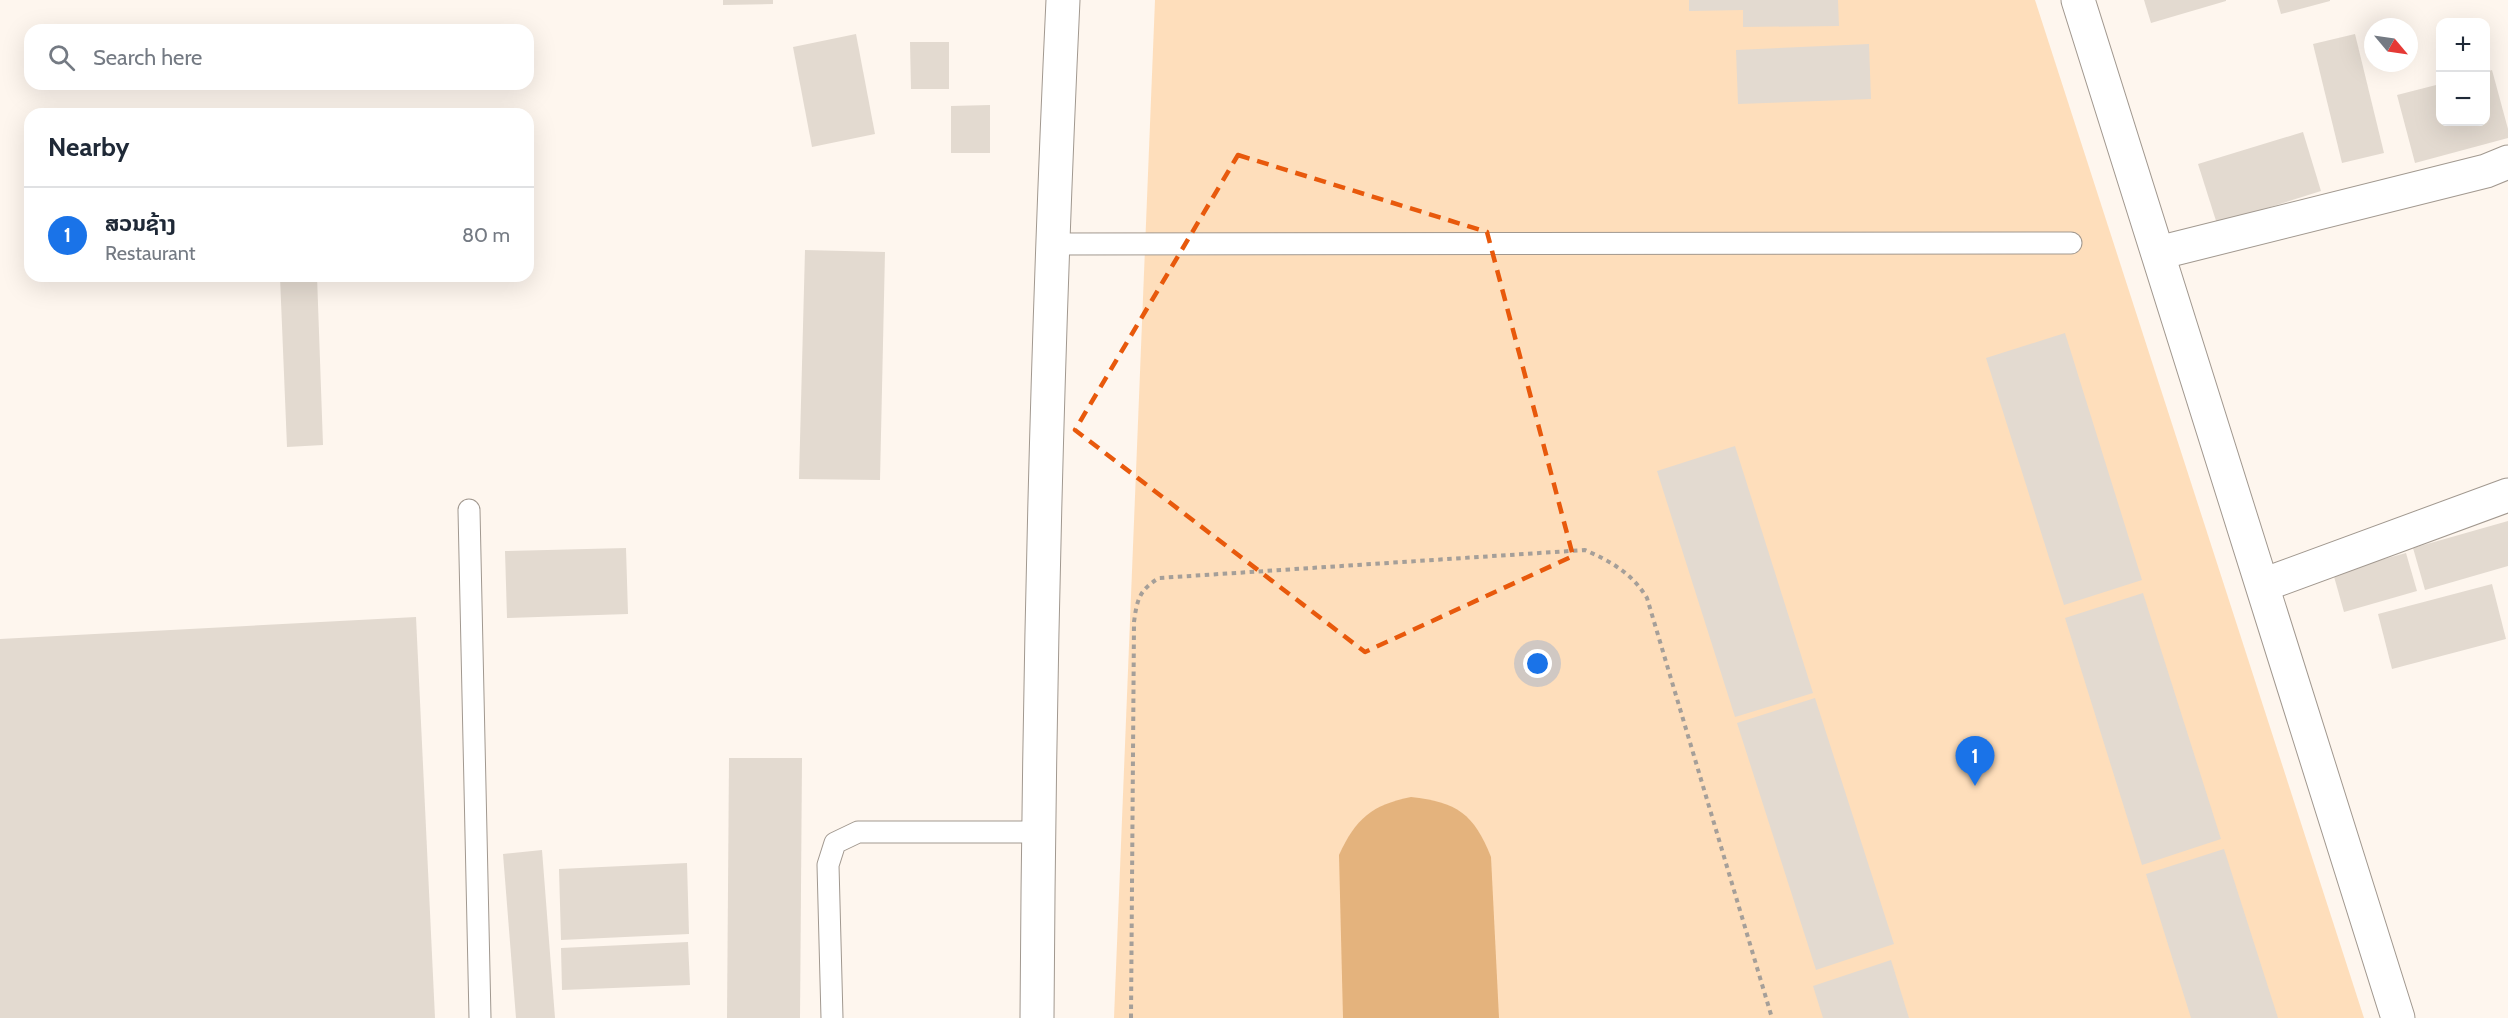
<!DOCTYPE html>
<html lang="en">
<head>
<meta charset="utf-8">
<style>
  body { margin:0; font-family:Cabin,"Noto Sans Lao",sans-serif; background:#f6f6f7; color:#1f2937 }
  .controls { position:absolute; right:18px; top:18px; display:grid; overflow:hidden; border-radius:12px; box-shadow:0 6px 24px #0002 }
  .controls button { width:54px; height:54px; display:grid; place-items:center; padding:0; border:0; border-bottom:2px solid #e0e1e3; background:#fff; color:#1f2937; font:30px sans-serif }
  .compass { position:absolute; left:2364px; top:18px; width:54px; height:54px; border-radius:50%; background:#fff; box-shadow:0 6px 24px #0002; rotate:119deg }
  .you { position:absolute; left:1538px; top:664px; width:21px; height:21px; margin:-15px; border:4px solid #fff; border-radius:50%; background:#1a73e8; box-shadow:0 0 0 9px #1a73e833 }
  .badge { display:grid; place-items:center; width:39px; height:39px; border-radius:50%; background:#1a73e8; color:#fff; font-size:20px; font-weight:700 }
  .pin { position:absolute; translate:-50% -50px; filter:drop-shadow(0 2px 3px #0008) }
  .pin::after { content:''; position:absolute; top:32px; width:21px; height:18px; background:inherit; clip-path:polygon(0 0,100% 0,50% 100%) }
  .list { margin:0; padding:0; list-style:none }
  h2 { display:flex; justify-content:space-between; align-items:center; height:78px; margin:0; padding:0 24px; font-size:26px }
  h2 small { font-size:20px; font-weight:400; color:#747a83 }
  .list li { display:grid; grid-template-columns:39px 1fr auto; gap:18px; align-items:center; box-sizing:border-box; height:96px; padding:0 24px; border-top:2px solid #e0e1e3 }
  .list b { display:block; font-size:22px; white-space:nowrap }
  .list p { margin:0; font-size:20px; white-space:nowrap; color:#747a83 }
  .list em { font-size:20px; font-style:normal; color:#747a83 }
  .icon { flex:none; width:33px; height:33px; fill:none; stroke:currentColor; stroke-width:2; stroke-linecap:round; stroke-linejoin:round }
  .map { position:relative; flex:none; width:2508px; height:1018px; overflow:hidden }
  .search { position:absolute; background:#fff; box-shadow:0 6px 24px #0002; left:24px; top:24px; width:510px; height:66px; display:flex; align-items:center; gap:15px; box-sizing:border-box; padding:0 21px; border-radius:18px; color:#747a83; font-size:22px }
  .panel { position:absolute; background:#fff; box-shadow:0 6px 24px #0002; left:24px; top:108px; width:510px; height:174px; border-radius:18px }
  .map>svg:first-child { display:block }
  .green { fill:#fedebb }
  .water { fill:#e4b37d }
  .building { fill:#e3dad0 }
  .lines { fill:none; stroke-linecap:round; stroke-linejoin:round }
  .lane-casing { stroke:#a1988f; stroke-width:23 }
  .street-casing { stroke:#a1988f; stroke-width:35 }
  .secondary-casing { stroke:#a1988f; stroke-width:35 }
  .path { stroke:#a59f99; stroke-width:4; stroke-dasharray:4.5 4.5; stroke-linecap:butt }
  .lane { stroke:#fff; stroke-width:21 }
  .street { stroke:#fff; stroke-width:33 }
  .secondary { stroke:#fff; stroke-width:33 }
  .marked { fill:none; stroke:#e8590c; stroke-width:4.5; stroke-dasharray:12 8; stroke-linejoin:round }
</style>
</head>
<body>
<div class="map">
<svg width="2508" height="1018" viewBox="0 0 2508 1018">
  <rect width="100%" height="100%" fill="#fef6ee"/>
  <path class="green" d="M1155 0H2035L2364 1018H1114Z"/>
  <path class="water" d="M1411 797C1457 802 1474 814 1491 857L1499 1018H1343L1339 855C1356 818 1372 805 1411 797Z"/>
  <g class="building">
    <path d="M723 0H773V4L723 5Z"/>
    <path d="M1689 0H1838L1839 26 1743 27V10L1689 11Z"/>
    <path d="M2144 0H2226V1L2151 23Z"/>
    <path d="M2277 0H2330V1L2281 14Z"/>
    <path d="M856 34 875 134 812 147 793 47Z"/>
    <path d="M2355 34 2384 153 2342 163 2313 44Z"/>
    <path d="M910 42H949V89H911Z"/>
    <path d="M1869 44 1871 99 1738 104 1736 50Z"/>
    <path d="M2492 70 2508 129V138L2415 163 2397 95 2440 84V122H2486V72Z"/>
    <path d="M990 105V153H951V106Z"/>
    <path d="M2303 132 2321 191 2217 224 2198 164Z"/>
    <path d="M805 250 885 252 880 480 799 479Z"/>
    <path d="M317 276 323 445 287 447 280 277Z"/>
    <path d="M2065 333 2142 580 2064 605 1986 358Z"/>
    <path d="M1735 446 1813 693 1735 717 1657 471Z"/>
    <path d="M2508 521V566L2425 590 2413 548Z"/>
    <path d="M626 548 628 614 507 618 505 551Z"/>
    <path d="M2406 553 2417 591 2344 612 2333 573Z"/>
    <path d="M2492 584 2506 639 2392 669 2378 614Z"/>
    <path d="M2143 593 2221 839 2142 865 2065 618Z"/>
    <path d="M416 617 435 1018H0V639Z"/>
    <path d="M1815 698 1894 944 1816 970 1737 723Z"/>
    <path d="M729 758H802L800 1018H727Z"/>
    <path d="M2224 849 2278 1018H2191L2146 874Z"/>
    <path d="M542 850 555 1018H516L503 854Z"/>
    <path d="M687 863 689 934 561 940 559 869Z"/>
    <path d="M688 942 690 985 562 990 561 948Z"/>
    <path d="M1891 960 1909 1018H1823L1813 986Z"/>
  </g>
  <g class="lines">
    <g class="lane-casing">
      <g id="lane">
        <path d="M1051 244 2071 243"/>
        <path d="M469 510 480 1018"/>
        <path d="M832 1018 828 865 835 843 858 832H1038"/>
      </g>
    </g>
    <g class="street-casing">
      <g id="street">
        <path d="M2158 253 2486 171 2508 162"/>
        <path d="M2263 585 2508 495"/>
      </g>
    </g>
    <g class="secondary-casing">
      <g id="secondary">
        <path d="M2078 0 2398 1018"/>
        <path d="M1037 1018C1039 679 1047 339 1063 0"/>
      </g>
    </g>
    <path class="path" d="M1131 1018 1134 622C1137 600 1139 590 1159 578L1585 550C1610 561 1632 573 1647 598L1772 1018"/>
    <use href="#lane" class="lane"/>
    <use href="#street" class="street"/>
    <use href="#secondary" class="secondary"/>
  </g>
  <path class="marked" d="M1238 155 1487 232 1573 556 1365 652 1075 430Z"/>
</svg>
<div class="controls">
<button>+</button>
<button>−</button>
</div>
<svg class="compass" viewBox="-18 -18 36 36"><path d="M0-13l5 13h-10z" fill="#e53935"/><path d="M0 13l5-13h-10z" fill="#747a83"/></svg>
<div class="you"></div>
<div class="pin badge" style="left:1975px;top:786px">1</div>
<div class="search"><svg class="icon" aria-label="search" viewBox="0 0 24 24"><circle cx="10" cy="10" r="6"/><path d="M15 15l6 6"/></svg>Search here</div>
<section class="panel">
<h2>Nearby<small></small></h2>
<ul class="list">
<li><span class="badge">1</span><div><b>ສວນຊ້າງ</b><p>Restaurant</p></div><em>80 m</em></li>
</ul>
</section>
</div>
</body>
</html>
